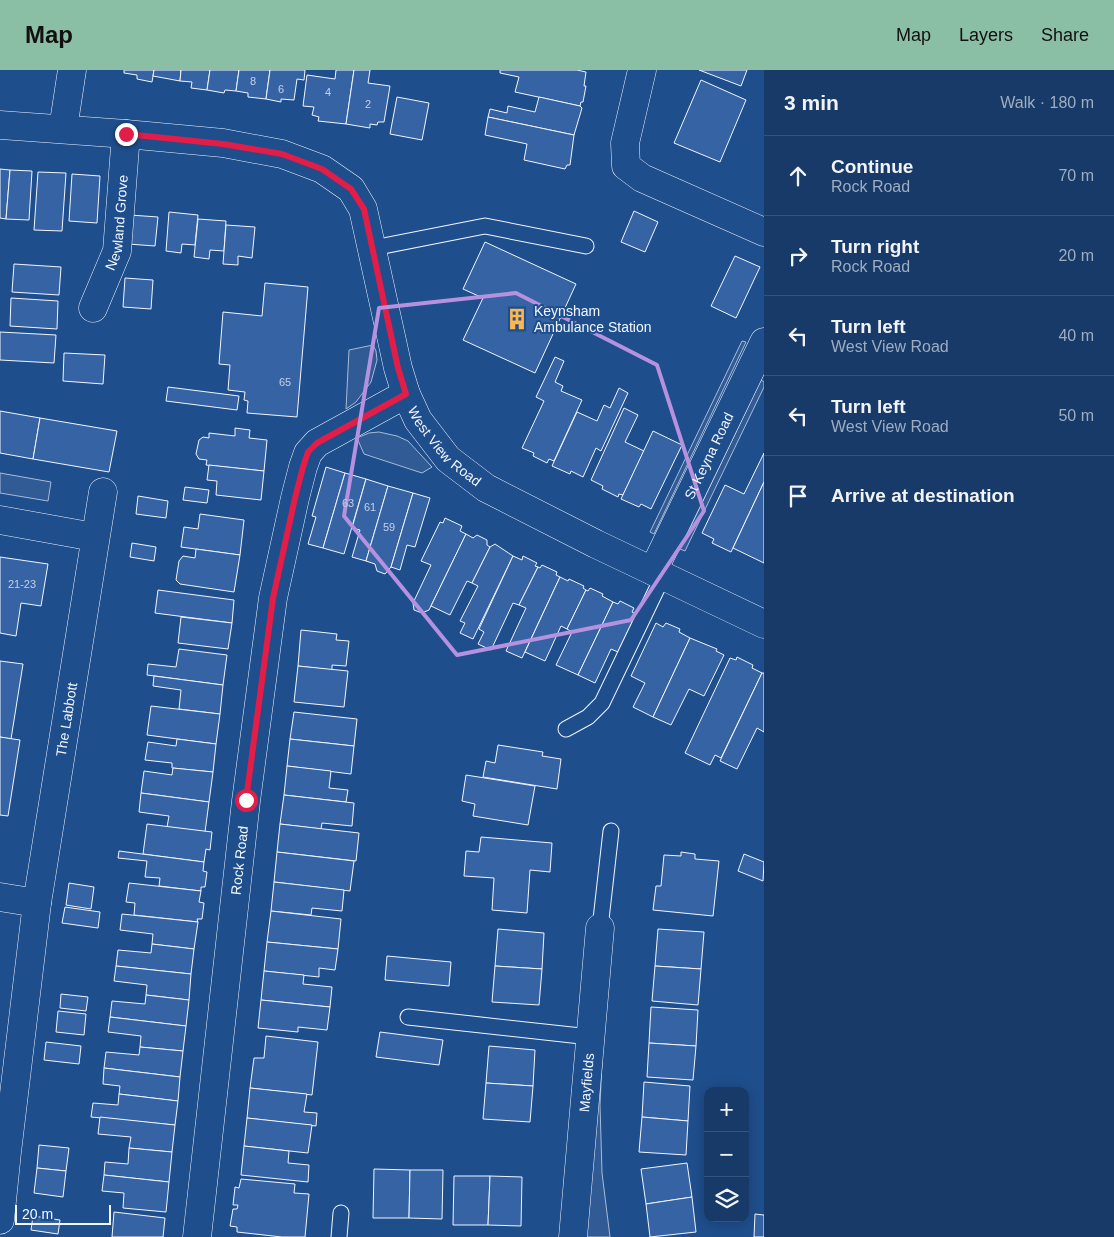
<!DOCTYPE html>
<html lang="en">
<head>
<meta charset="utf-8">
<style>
  body { margin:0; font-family:Helvetica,sans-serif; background:#244571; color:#f1f3f6 }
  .controls { position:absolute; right:15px; bottom:15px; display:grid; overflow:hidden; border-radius:10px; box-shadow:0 2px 12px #0003 }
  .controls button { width:45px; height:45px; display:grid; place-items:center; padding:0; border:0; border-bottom:1px solid #36547d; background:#173a69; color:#f1f3f6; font:25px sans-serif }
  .scale { position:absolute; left:15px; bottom:12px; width:96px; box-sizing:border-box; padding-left:5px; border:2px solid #f2f6ff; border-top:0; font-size:14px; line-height:18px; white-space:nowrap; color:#f2f6ff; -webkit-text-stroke:4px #1f4e8c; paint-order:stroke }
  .stop { position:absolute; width:15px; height:15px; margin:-11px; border:4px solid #e11d48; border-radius:50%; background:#fff }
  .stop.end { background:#e11d48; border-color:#fff; box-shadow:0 1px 5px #0008 }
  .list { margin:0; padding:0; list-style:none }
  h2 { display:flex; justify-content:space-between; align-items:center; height:65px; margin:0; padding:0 20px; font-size:21px }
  h2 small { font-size:16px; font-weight:400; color:#9eadc0 }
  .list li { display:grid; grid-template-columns:32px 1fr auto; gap:15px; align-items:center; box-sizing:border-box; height:80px; padding:0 20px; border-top:1px solid #36547d }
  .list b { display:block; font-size:19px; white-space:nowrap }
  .list p { margin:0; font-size:16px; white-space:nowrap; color:#9eadc0 }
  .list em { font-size:16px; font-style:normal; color:#9eadc0 }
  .icon { flex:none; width:28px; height:28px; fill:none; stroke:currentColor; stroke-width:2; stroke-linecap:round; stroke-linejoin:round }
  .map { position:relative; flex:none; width:764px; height:1167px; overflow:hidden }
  header { display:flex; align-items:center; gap:30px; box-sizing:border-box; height:70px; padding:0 25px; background:#8abfa5; color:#111 }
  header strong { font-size:24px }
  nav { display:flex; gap:28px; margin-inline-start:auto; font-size:18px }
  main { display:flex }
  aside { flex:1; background:#173a69 }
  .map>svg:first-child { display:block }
  .built { fill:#305b95; stroke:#a8bbd7 }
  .building { fill:#3563a3; stroke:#f2f6ff }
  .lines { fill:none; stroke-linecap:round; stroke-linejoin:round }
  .service-casing { stroke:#f2f6ff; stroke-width:17 }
  .minor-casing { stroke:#f2f6ff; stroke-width:29 }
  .service { stroke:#1f4e8c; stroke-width:15 }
  .minor { stroke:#1f4e8c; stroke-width:28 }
  .route { stroke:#e11d48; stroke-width:6 }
  .marked { fill:none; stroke:#b691df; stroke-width:4; stroke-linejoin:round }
  .labels { text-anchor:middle; stroke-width:4; stroke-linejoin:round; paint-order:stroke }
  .number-label { font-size:11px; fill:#c3d1e8 }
  .street-label { font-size:14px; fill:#f2f6ff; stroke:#1f4e8c }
  .poi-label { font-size:14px; fill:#f2f6ff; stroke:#1f4e8c; text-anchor:start }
</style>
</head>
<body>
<header>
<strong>Map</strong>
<nav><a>Map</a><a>Layers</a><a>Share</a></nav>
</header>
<main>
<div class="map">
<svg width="764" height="1167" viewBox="0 0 764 1167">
  <rect width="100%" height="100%" fill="#1f4e8c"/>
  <g class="built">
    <path d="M742 271 746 272 654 464 650 462Z"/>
    <path d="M373 275 376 281 377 290 371 312 356 332 346 339 349 280Z"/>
    <path d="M761 310 764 312V317L685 481 680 479Z"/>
    <path d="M379 362 397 366 408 371 432 397 422 403 364 384 357 368 369 363Z"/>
    <path d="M0 403 51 412 48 431 0 423Z"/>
    <path d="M603 970 600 1035 602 1103 610 1167H582Z"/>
  </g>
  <g class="building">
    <path d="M124 0H154L152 12 137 9V5L124 3Z"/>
    <path d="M154 0H181L180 11 153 6Z"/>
    <path d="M181 0H210L207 20 191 18 192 12 180 11Z"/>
    <path d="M210 0H239L236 21 225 20 224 23 207 20Z"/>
    <path d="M239 0H270L266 29 248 27V23L236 21Z"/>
    <path d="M270 0H305L304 10 297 9 294 30 281 29V32L266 29Z"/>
    <path d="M336 0H354L346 54 318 51 319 47 312 45 314 37 303 36 307 5 335 9Z"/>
    <path d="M354 0H370L368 13 390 16 384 52H378L377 55 370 54V58L346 54Z"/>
    <path d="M500 0H577L586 2 584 16H586L583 32H581L580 36 515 22 519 7 500 3Z"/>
    <path d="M699 0H747L741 16Z"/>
    <path d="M701 10 746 30 720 92 674 73Z"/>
    <path d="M397 27 429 33 422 70 390 64Z"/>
    <path d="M539 27 580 36 582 38 574 65 488 47 490 39 507 43 508 36 535 42Z"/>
    <path d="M488 47 574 65 570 95H567L565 99 524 90 527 74 485 65Z"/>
    <path d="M0 99 10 100 6 149 0 148Z"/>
    <path d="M10 100 32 101 29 150 6 149Z"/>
    <path d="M38 102 66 103 62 161 34 160Z"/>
    <path d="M72 104 100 106 97 153 69 151Z"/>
    <path d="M634 141 658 152 645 182 621 172Z"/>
    <path d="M169 142 198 145 195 175 182 174 181 183 166 181Z"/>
    <path d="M130 145 158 147 155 176 128 174Z"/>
    <path d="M198 149 226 151 224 181 210 180 209 189 194 187Z"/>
    <path d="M226 155 255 157 252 188 238 186V195L223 194Z"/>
    <path d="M485 172 576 214 535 303 463 270 483 228 463 219Z"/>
    <path d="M735 186 760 197 736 248 711 236Z"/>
    <path d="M14 194 61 197 59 225 12 222Z"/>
    <path d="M125 208 153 210 151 239 123 237Z"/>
    <path d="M265 213 308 217 297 347 247 343 248 331 244 330 245 322 228 320 230 295 219 294 223 242 262 246Z"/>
    <path d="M11 228 58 231 57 259 10 256Z"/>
    <path d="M0 262 56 265 54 293 0 290Z"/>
    <path d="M64 283 105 285 103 314 63 311Z"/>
    <path d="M555 287 564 291 555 312 563 316 561 321 582 330 554 391 549 389 547 393 533 386 534 383 522 378 544 331 536 327Z"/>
    <path d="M168 317 239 326 237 340 166 331Z"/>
    <path d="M619 318 628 323 601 381 596 378 583 407 571 401 570 404 552 396 577 342 597 351 604 335 610 338Z"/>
    <path d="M624 338 638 345 625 372 644 381 623 425 619 424 618 427 602 419 603 416 591 410Z"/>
    <path d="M0 341 40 348 33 389 0 383Z"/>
    <path d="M40 348 117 361 109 402 33 389Z"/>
    <path d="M235 358 250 360 249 368 267 370 264 401 206 395 207 390 199 389 196 384 199 370 203 367 209 368V363L235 366Z"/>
    <path d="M653 361 682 375 651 439 641 434 639 437 621 429Z"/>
    <path d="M764 383V412L731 482 712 473 714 469 702 463 725 415 744 424Z"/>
    <path d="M209 395 264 401 261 430 216 425 217 411 207 410Z"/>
    <path d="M326 397 345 403 323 478 308 474 316 447 312 446Z"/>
    <path d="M345 403 366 409 344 484 323 478Z"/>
    <path d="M366 409 388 416 366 491 352 487 360 460 352 458Z"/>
    <path d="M764 412V493L733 478Z"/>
    <path d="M388 416 413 423 391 497 385 504 377 501 375 494 366 491Z"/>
    <path d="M185 417 209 420 207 433 183 430Z"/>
    <path d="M413 423 430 428 415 477 407 475 400 500 391 497Z"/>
    <path d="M138 426 168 431 166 448 136 444Z"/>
    <path d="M200 444 244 450 240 485 181 477 184 457 198 459Z"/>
    <path d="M445 448 462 456 460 461 466 464 429 540 422 543 414 540 413 533 431 495 421 491 440 452 443 453Z"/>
    <path d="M466 464 473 468 477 465 487 470V475L490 477 472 513 467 511 450 545 431 536Z"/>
    <path d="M132 473 156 477 154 491 130 487Z"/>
    <path d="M495 474 513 486 473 569 460 563 465 553 460 551 478 516 472 513 490 477Z"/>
    <path d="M196 479 240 485 234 522 180 514 176 510 179 491 183 486 195 488Z"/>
    <path d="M513 486 522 490 523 486 537 493 535 496 538 497 519 535 513 533 491 580 478 574 484 562 479 559Z"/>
    <path d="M0 487 48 494 41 536 21 533 16 566 0 563Z"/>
    <path d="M542 495 557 502 556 505 560 507 522 588 506 581 526 538 519 535 538 497 540 498Z"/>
    <path d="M560 507 568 511 569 509 584 516 583 518 586 520 567 559 561 556 545 591 525 582Z"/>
    <path d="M590 518 603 524 602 526 613 532 578 605 556 595 572 562 567 559 586 520 588 521Z"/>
    <path d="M158 520 234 530 232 553 155 543Z"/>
    <path d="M620 531 634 538 632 542 636 544 618 582 611 579 595 613 578 605 613 532 618 534Z"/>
    <path d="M181 547 232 553 228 579 178 573Z"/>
    <path d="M656 553 663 557 666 553 680 559 679 562 690 568 653 647 633 637 645 613 631 606Z"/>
    <path d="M301 560 337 564 336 570 349 571 346 596 332 595V600L298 596Z"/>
    <path d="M690 568 717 579 716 581 724 585 704 626 689 619 671 655 653 647Z"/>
    <path d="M179 579 227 585 223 615 147 605 148 594 176 597Z"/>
    <path d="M737 587 753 595 752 598 762 603 721 688 715 685 710 695 685 683 730 588 736 590Z"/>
    <path d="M0 591 23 594 11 669 0 667Z"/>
    <path d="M298 596 348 601 344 637 294 632Z"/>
    <path d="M762 603H764V662L757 658 737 699 720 691Z"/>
    <path d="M154 606 223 615 220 644 179 639 181 620 153 616Z"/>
    <path d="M151 636 220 644 216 674 147 665Z"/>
    <path d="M294 642 357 649 354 676 290 669Z"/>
    <path d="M0 667 20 670 8 746 0 745Z"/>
    <path d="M177 669 216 674 213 702 172 698V693L145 690 148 672 176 676Z"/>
    <path d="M290 669 354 676 351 704 287 696Z"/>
    <path d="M498 675 543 682 542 686 561 689 557 719 483 707 486 691 495 693Z"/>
    <path d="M287 696 331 701 329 718 348 720 346 732 284 725Z"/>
    <path d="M173 698 213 702 209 732 141 723 144 701 172 705Z"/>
    <path d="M466 705 535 716 528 755 473 746 475 734 462 731Z"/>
    <path d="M141 723 209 732 205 762 167 757 169 746 139 742Z"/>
    <path d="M284 725 354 733 352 756 322 753 321 759 280 754Z"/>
    <path d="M147 754 212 762 210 780 206 779 204 792 143 784Z"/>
    <path d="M280 754 359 763 356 791 277 782Z"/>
    <path d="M481 767 552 773 550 802 530 800 527 843 492 840 494 808 464 806 466 781 479 782Z"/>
    <path d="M119 781 204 792 203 801 207 802 205 817H201V821L159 816 160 808 145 807 147 791 118 788Z"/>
    <path d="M277 782 354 791 350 821 274 812Z"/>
    <path d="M681 782 695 784V789L719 791 713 846 653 840 656 816H661L664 785 681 786Z"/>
    <path d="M744 784 764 792 763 811 738 801Z"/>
    <path d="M274 812 344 820 342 841 312 838 311 845 271 841Z"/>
    <path d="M69 813 94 817 91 839 66 835Z"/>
    <path d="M129 813 201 821 199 832 204 833 202 849H197L198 852 134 845 135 833 126 832Z"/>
    <path d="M65 837 100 842 98 858 62 853Z"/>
    <path d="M271 841 341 849 338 879 267 872Z"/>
    <path d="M122 844 198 852 194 879 152 874 153 864 120 860Z"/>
    <path d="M498 859 544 863 542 899 495 896Z"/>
    <path d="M658 859 704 862 701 899 655 896Z"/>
    <path d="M267 872 338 879 335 900 319 898V907L264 901Z"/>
    <path d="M152 874 194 879 191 904 116 896 118 880 151 883Z"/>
    <path d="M387 886 451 892 449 916 385 910Z"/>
    <path d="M116 896 191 904 189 930 146 925 147 915 114 911Z"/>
    <path d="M495 896 542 899 539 935 492 932Z"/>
    <path d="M655 896 701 899 698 935 652 931Z"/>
    <path d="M264 901 304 905 303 914 332 917 330 937 261 930Z"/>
    <path d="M61 924 88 927 86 941 60 938Z"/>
    <path d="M146 925 189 930 186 956 110 947 112 931 145 934Z"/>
    <path d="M261 930 330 937 327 960 298 957V962L258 958Z"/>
    <path d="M651 937 698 940 696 976 649 973Z"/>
    <path d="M58 941 86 944 84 965 56 962Z"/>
    <path d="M110 947 186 956 183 981 140 977 141 966 108 962Z"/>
    <path d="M380 962 443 970 439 995 376 987Z"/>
    <path d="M266 966 318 972 312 1025 250 1018 254 988H264Z"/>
    <path d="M46 972 81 976 79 994 44 990Z"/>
    <path d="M649 973 696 976 693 1010 647 1007Z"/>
    <path d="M489 976 535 980 533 1016 486 1013Z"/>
    <path d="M140 977 183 981 180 1007 104 998 106 982 139 985Z"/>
    <path d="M104 998 180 1007 178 1031 119 1024 120 1016 103 1014Z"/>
    <path d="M644 1012 690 1016 688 1051 642 1047Z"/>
    <path d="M486 1013 533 1016 530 1052 483 1049Z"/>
    <path d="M250 1018 307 1024 304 1042 317 1043 316 1056 247 1048Z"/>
    <path d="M119 1024 178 1031 175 1055 91 1047 93 1033 118 1035Z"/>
    <path d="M100 1047 175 1055 172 1082 129 1078 131 1067 98 1064Z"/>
    <path d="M642 1047 688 1051 686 1085 639 1082Z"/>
    <path d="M247 1048 312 1055 308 1083 244 1076Z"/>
    <path d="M39 1075 69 1078 66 1101 37 1098Z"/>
    <path d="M244 1076 289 1081 288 1093 309 1095 308 1112 241 1105Z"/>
    <path d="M129 1078 172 1082 169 1112 104 1105 105 1092 128 1094Z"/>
    <path d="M687 1093 692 1127 646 1134 641 1099Z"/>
    <path d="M37 1098 66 1101 63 1127 34 1123Z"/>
    <path d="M374 1099 410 1100 409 1148H373Z"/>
    <path d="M410 1100H443L442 1149 409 1148Z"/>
    <path d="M104 1105 169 1112 166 1142 123 1138 124 1123 102 1121Z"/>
    <path d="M454 1106H490L488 1155H453Z"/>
    <path d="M490 1106 522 1107 521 1156 488 1155Z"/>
    <path d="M241 1109 295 1114 294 1123 309 1124 305 1167H282L237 1162V1157L230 1156 233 1139H237L238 1135H233L235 1117 239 1118Z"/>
    <path d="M692 1127 696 1162 650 1167 646 1134Z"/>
    <path d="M114 1142 165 1148 163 1167H112Z"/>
    <path d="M755 1144 764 1145V1167H754Z"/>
    <path d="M33 1146 60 1150 58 1164 31 1160Z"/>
  </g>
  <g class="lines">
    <g class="service-casing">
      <g id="service">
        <path d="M373 178 485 156 586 176"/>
        <path d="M566 659 588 647 602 633 663 506"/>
        <path d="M600 858 611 761"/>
        <path d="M408 947 590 967"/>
        <path d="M339 1167 341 1143"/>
      </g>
    </g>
    <g class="minor-casing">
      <g id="minor">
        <path d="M642 0 625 73 626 96 642 108 764 162"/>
        <path id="s1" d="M0 55 126 64 223 73 282 84 322 99 351 119 363 139 398 298 406 324 418 350 448 389 486 418 596 474 764 554"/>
        <path d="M63 59 72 0"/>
        <path id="s2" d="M93 238 117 181 126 64"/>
        <path d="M0 450 94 467"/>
        <path id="s3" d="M653 501 764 272"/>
        <path d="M0 827 37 833"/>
        <path id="s4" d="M0 1150 7 1082 37 833 103 422"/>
        <path id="s5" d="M197 1167 246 731 273 528 295 428 303 397 308 383 317 373 406 324"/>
        <path id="s6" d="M573 1167 600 858"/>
      </g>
    </g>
    <use href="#service" class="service"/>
    <use href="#minor" class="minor"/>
  </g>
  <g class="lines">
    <path class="route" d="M126 64 223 74 282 84 322 99 351 119 364 139 398 298 406 324 317 373 308 382 303 397 295 428 273 528 246 730"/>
  </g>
  <path class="marked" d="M516 223 657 295 704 441 631 550 457 585 344 446 379 238Z"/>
  <defs>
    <g id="building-bare" transform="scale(1.725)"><path d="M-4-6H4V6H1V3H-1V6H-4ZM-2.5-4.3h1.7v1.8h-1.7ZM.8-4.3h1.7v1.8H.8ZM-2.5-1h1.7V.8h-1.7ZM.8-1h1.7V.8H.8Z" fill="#ffb74d" stroke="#1f4e8c" stroke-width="2.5" paint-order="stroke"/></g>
  </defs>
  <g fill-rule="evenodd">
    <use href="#building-bare" x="517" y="249"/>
  </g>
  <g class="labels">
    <g class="number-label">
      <text x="253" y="15">8</text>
      <text x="281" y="23">6</text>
      <text x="328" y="26">4</text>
      <text x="368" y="38">2</text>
      <text x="285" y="316">65</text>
      <text x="348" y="437">63</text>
      <text x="370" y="441">61</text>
      <text x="389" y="461">59</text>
      <text x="22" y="518">21-23</text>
    </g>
    <g class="street-label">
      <text dy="5" stroke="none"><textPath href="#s2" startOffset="90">Newland Grove</textPath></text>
      <text dy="5" stroke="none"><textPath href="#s1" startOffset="641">West View Road</textPath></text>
      <text dy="5" stroke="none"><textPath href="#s3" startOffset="128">St Keyna Road</textPath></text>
      <text dy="5" stroke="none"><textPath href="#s4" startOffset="505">The Labbott</textPath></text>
      <text dy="5" stroke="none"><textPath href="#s5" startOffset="379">Rock Road</textPath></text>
      <text dy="5" stroke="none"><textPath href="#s6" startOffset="155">Mayfields</textPath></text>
    </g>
    <g class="poi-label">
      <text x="534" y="246">Keynsham<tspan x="534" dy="16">Ambulance Station</tspan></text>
    </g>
  </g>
</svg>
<div class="controls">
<button>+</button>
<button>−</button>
<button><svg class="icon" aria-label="layers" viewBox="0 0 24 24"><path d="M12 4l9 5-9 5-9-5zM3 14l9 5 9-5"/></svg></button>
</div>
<div class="scale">20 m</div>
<div class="stop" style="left:246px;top:730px"></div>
<div class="stop end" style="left:126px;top:64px"></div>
</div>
<aside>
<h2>3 min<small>Walk · 180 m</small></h2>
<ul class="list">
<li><svg class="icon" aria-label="ahead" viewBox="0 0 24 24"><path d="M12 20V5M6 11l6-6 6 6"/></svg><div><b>Continue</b><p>Rock Road</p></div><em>70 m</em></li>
<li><svg class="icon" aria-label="right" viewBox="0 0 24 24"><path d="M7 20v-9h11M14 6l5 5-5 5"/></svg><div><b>Turn right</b><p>Rock Road</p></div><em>20 m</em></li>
<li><svg class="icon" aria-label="left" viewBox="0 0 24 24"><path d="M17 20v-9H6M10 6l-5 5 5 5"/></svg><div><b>Turn left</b><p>West View Road</p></div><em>40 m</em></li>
<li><svg class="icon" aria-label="left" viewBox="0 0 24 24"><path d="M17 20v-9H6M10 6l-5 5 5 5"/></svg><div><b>Turn left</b><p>West View Road</p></div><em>50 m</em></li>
<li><svg class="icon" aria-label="arrive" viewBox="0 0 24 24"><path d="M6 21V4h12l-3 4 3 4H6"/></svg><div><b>Arrive at destination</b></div></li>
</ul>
</aside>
</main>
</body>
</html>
